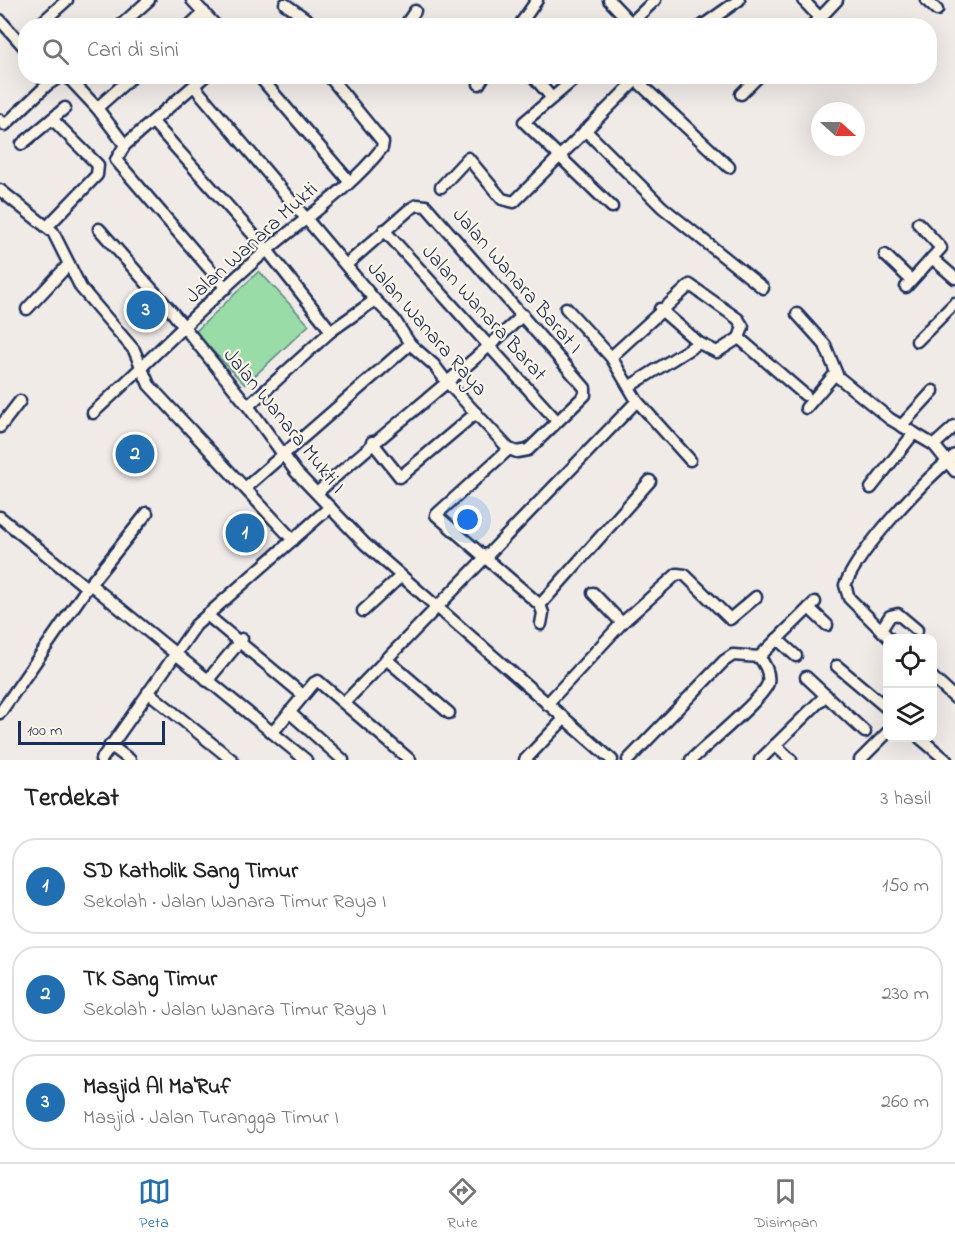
<!DOCTYPE html>
<html lang="id">
<head>
<meta charset="utf-8">
<style>
  body { margin:0; font-family:"Indie Flower",sans-serif; background:#f6f6f6; color:#222 }
  .controls { position:absolute; right:18px; bottom:18px; display:grid; overflow:hidden; border-radius:12px; box-shadow:0 6px 24px #0002 }
  .controls button { width:54px; height:54px; display:grid; place-items:center; padding:0; border:0; border-bottom:2px solid #e0e0e0; background:#fff; color:#222; font:30px sans-serif }
  .compass { position:absolute; left:811px; top:102px; width:54px; height:54px; border-radius:50%; background:#fff; box-shadow:0 6px 24px #0002; rotate:111deg }
  .scale { position:absolute; left:18px; bottom:15px; width:147px; box-sizing:border-box; padding-left:6px; border:3px solid #1b2f5e; border-top:0; font-size:16px; line-height:21px; white-space:nowrap; color:#1b2f5e; -webkit-text-stroke:4px #fcf5e5; paint-order:stroke }
  .you { position:absolute; left:468px; top:520px; width:21px; height:21px; margin:-15px; border:4px solid #fff; border-radius:50%; background:#1a73e8; box-shadow:0 0 0 9px #1a73e833 }
  .badge { display:grid; place-items:center; width:39px; height:39px; border-radius:50%; background:#1f6fb2; color:#fff; font-size:20px; font-weight:700 }
  .pin { position:absolute; translate:-50% -50%; border:3px solid #fff; box-shadow:0 2px 6px #0006 }
  .list { margin:0; padding:0; list-style:none }
  h2 { display:flex; justify-content:space-between; align-items:center; height:78px; margin:0; padding:0 24px; font-size:26px }
  h2 small { font-size:20px; font-weight:400; color:#767676 }
  .list li { display:grid; grid-template-columns:39px 1fr auto; gap:18px; align-items:center; box-sizing:border-box; height:96px; margin:0 12px 12px; padding:0 12px; border:2px solid #e0e0e0; border-radius:24px }
  .list b { display:block; font-size:22px; white-space:nowrap }
  .list p { margin:0; font-size:20px; white-space:nowrap; color:#767676 }
  .list em { font-size:20px; font-style:normal; color:#767676 }
  .icon { flex:none; width:33px; height:33px; fill:none; stroke:currentColor; stroke-width:2; stroke-linecap:round; stroke-linejoin:round }
  .map { position:relative; flex:none; width:955px; height:760px; overflow:hidden }
  .search { position:absolute; background:#fff; box-shadow:0 6px 24px #0002; left:18px; right:18px; top:18px; height:66px; display:flex; align-items:center; gap:15px; box-sizing:border-box; padding:0 21px; border-radius:24px; color:#767676; font-size:22px }
  .sheet { height:402px; background:#fff }
  nav { display:flex; justify-content:space-around; align-items:center; box-sizing:border-box; height:84px; border-top:2px solid #e0e0e0; background:#fff; font-size:16px; color:#767676 }
  nav a { display:grid; justify-items:center; gap:3px }
  nav .on { color:#1f6fb2 }
  .map>svg:first-child { display:block }
  .green { fill:#99dca8; stroke:#5a8683; stroke-width:1.5 }
  .lines { fill:none; stroke-linecap:round; stroke-linejoin:round }
  .minor-casing { stroke:#1b2f5e; stroke-width:15 }
  .minor { stroke:#fcf5e5; stroke-width:10 }
  .labels { text-anchor:middle; stroke-width:4.5; stroke-linejoin:round; paint-order:stroke }
  .street-label { font-size:21px; fill:#1b2f5e; stroke:#fcf5e5 }
</style>
</head>
<body>
<div class="map">
<svg width="955" height="760" viewBox="0 0 955 760">
  <rect width="100%" height="100%" fill="#f1ebe8"/>
  <filter id="ink" filterUnits="userSpaceOnUse"><feTurbulence type="fractalNoise" baseFrequency=".0167" numOctaves="2"/><feDisplacementMap in="SourceGraphic" scale="12" xChannelSelector="R" yChannelSelector="G"/><feConvolveMatrix kernelMatrix="1 2 1 2 8 2 1 2 1" color-interpolation-filters="sRGB"/></filter>
  <g filter="url(#ink)">
    <path class="green" d="M259 271 309 325 245 385 195 332Z"/>
    <g class="lines">
      <g class="minor-casing">
        <g id="minor">
          <path d="M192 0 216 26"/>
          <path d="M609 0 631 23 655 0"/>
          <path d="M803 0 820 18 811 26"/>
          <path d="M926 0 937 10"/>
          <path d="M285 4 316 26"/>
          <path d="M820 18 837 0"/>
          <path d="M0 20 26 49"/>
          <path d="M38 26 67 0"/>
          <path d="M120 26 149 0"/>
          <path d="M189 26 204 12"/>
          <path d="M405 26 415 11"/>
          <path d="M519 26 537 0"/>
          <path d="M702 26 739 0"/>
          <path d="M67 76 97 108 125 145"/>
          <path d="M205 76 125 145 116 160 226 288"/>
          <path d="M259 76 349 181"/>
          <path d="M533 76 552 98"/>
          <path d="M578 76 524 122 612 207"/>
          <path d="M636 80 729 167"/>
          <path d="M479 84 484 76"/>
          <path d="M194 86 375 300 394 319 410 344 434 365 447 382 509 449 517 452 528 450 585 395V388L426 206 417 205 410 209 346 265"/>
          <path d="M741 94 759 76"/>
          <path d="M97 108 133 76"/>
          <path d="M52 119 65 108"/>
          <path d="M0 120 5 125 47 85 61 76"/>
          <path d="M153 122 267 250 331 331"/>
          <path d="M585 130 662 207 763 288"/>
          <path d="M22 144 52 119 98 165 97 175 47 227"/>
          <path d="M441 187 468 158 502 199 514 202 640 76"/>
          <path d="M0 190 53 232 81 288 134 350 149 385 293 540"/>
          <path d="M99 229 172 312 248 406 296 472 365 544 612 760"/>
          <path d="M384 230 557 421"/>
          <path d="M885 255 911 280"/>
          <path d="M932 258 955 278"/>
          <path d="M906 287 941 248 918 223"/>
          <path d="M27 309 69 264"/>
          <path d="M797 314 825 345 838 377 890 419 934 445 955 471"/>
          <path d="M739 338 805 395"/>
          <path d="M917 341 955 303"/>
          <path d="M611 357 690 285 738 319 743 327 739 338 717 352 699 343 660 309"/>
          <path d="M630 386 699 343"/>
          <path d="M637 401 690 460"/>
          <path d="M248 406 331 331 375 300"/>
          <path d="M806 408 835 374"/>
          <path d="M93 413C151 360 206 302 266 251 305 218 351 188 382 148L383 142 329 76"/>
          <path d="M901 426 933 391"/>
          <path d="M0 427 20 401"/>
          <path d="M372 442 400 477 476 413"/>
          <path d="M934 445 955 426"/>
          <path d="M245 488 410 344"/>
          <path d="M871 488 914 433"/>
          <path d="M317 493C384 432 457 378 523 315"/>
          <path d="M438 513 509 449"/>
          <path d="M436 515 540 605 543 613 541 624"/>
          <path d="M0 517 87 588 0 713"/>
          <path d="M90 584 306 760"/>
          <path d="M87 588 147 513"/>
          <path d="M593 593 622 623"/>
          <path d="M540 605 650 481"/>
          <path d="M809 608 827 625"/>
          <path d="M363 611 401 576"/>
          <path d="M207 615 303 695"/>
          <path d="M881 630 890 616 898 614 917 630"/>
          <path d="M889 638 849 598 845 585C861 547 922 482 955 455"/>
          <path d="M777 639 796 656"/>
          <path d="M759 657 815 602"/>
          <path d="M386 659 449 713"/>
          <path d="M837 666 888 709"/>
          <path d="M806 677 865 732"/>
          <path d="M932 677 955 698"/>
          <path d="M207 681 242 639"/>
          <path d="M148 692 232 760"/>
          <path d="M345 702 637 401 611 357 566 308"/>
          <path d="M547 704 622 623 677 574 685 575 730 619 756 597"/>
          <path d="M289 712 343 760"/>
          <path d="M273 732 314 683 318 681 410 760"/>
          <path d="M920 738 946 760"/>
          <path d="M110 745 130 760"/>
          <path d="M775 745 791 760"/>
          <path d="M101 760 196 625 330 507"/>
          <path d="M525 760 564 719"/>
          <path d="M628 760 724 661 733 655 759 657C765 664 770 672 768 683 764 698 705 746 691 760"/>
          <path d="M760 760 826 695"/>
          <path d="M860 760 888 732"/>
        </g>
      </g>
      <use href="#minor" class="minor"/>
    </g>
  </g>
  <g class="labels">
    <g class="street-label">
      <text transform="translate(251 242) rotate(-42)" y="7">Jalan Wanara Mukti</text>
      <text transform="translate(518 280) rotate(49)" y="7">Jalan Wanara Barat I</text>
      <text transform="translate(485 312) rotate(48)" y="7">Jalan Wanara Barat</text>
      <text transform="translate(428 328) rotate(49)" y="7">Jalan Wanara Raya</text>
      <text transform="translate(285 420) rotate(51)" y="7">Jalan Wanara Mukti I</text>
    </g>
  </g>
</svg>
<div class="controls">
<button><svg class="icon" aria-label="locate" viewBox="0 0 24 24"><circle cx="12" cy="12" r="6"/><path d="M12 2v4M12 18v4M2 12h4M18 12h4"/></svg></button>
<button><svg class="icon" aria-label="layers" viewBox="0 0 24 24"><path d="M12 4l9 5-9 5-9-5zM3 14l9 5 9-5"/></svg></button>
</div>
<svg class="compass" viewBox="-18 -18 36 36"><path d="M0-13l5 13h-10z" fill="#e53935"/><path d="M0 13l5-13h-10z" fill="#767676"/></svg>
<div class="scale">100 m</div>
<div class="you"></div>
<div class="pin badge" style="left:245px;top:533px">1</div>
<div class="pin badge" style="left:135px;top:454px">2</div>
<div class="pin badge" style="left:146px;top:310px">3</div>
<div class="search"><svg class="icon" aria-label="search" viewBox="0 0 24 24"><circle cx="10" cy="10" r="6"/><path d="M15 15l6 6"/></svg>Cari di sini</div>
</div>
<section class="sheet">
<h2>Terdekat<small>3 hasil</small></h2>
<ul class="list">
<li><span class="badge">1</span><div><b>SD Katholik Sang Timur</b><p>Sekolah · Jalan Wanara Timur Raya I</p></div><em>150 m</em></li>
<li><span class="badge">2</span><div><b>TK Sang Timur</b><p>Sekolah · Jalan Wanara Timur Raya I</p></div><em>230 m</em></li>
<li><span class="badge">3</span><div><b>Masjid Al Ma'Ruf</b><p>Masjid · Jalan Turangga Timur I</p></div><em>260 m</em></li>
</ul>
</section>
<nav>
<a class="on"><svg class="icon" aria-label="map" viewBox="0 0 24 24"><path d="M3 6l6-2 6 2 6-2v14l-6 2-6-2-6 2zM9 4v14M15 6v14"/></svg>Peta</a>
<a><svg class="icon" aria-label="directions" viewBox="0 0 24 24"><path d="M12 3l9 9-9 9-9-9zM9 14v-3h6M13 9l2 2-2 2"/></svg>Rute</a>
<a><svg class="icon" aria-label="saved" viewBox="0 0 24 24"><path d="M7 4h10v16l-5-4-5 4z"/></svg>Disimpan</a>
</nav>
</body>
</html>
